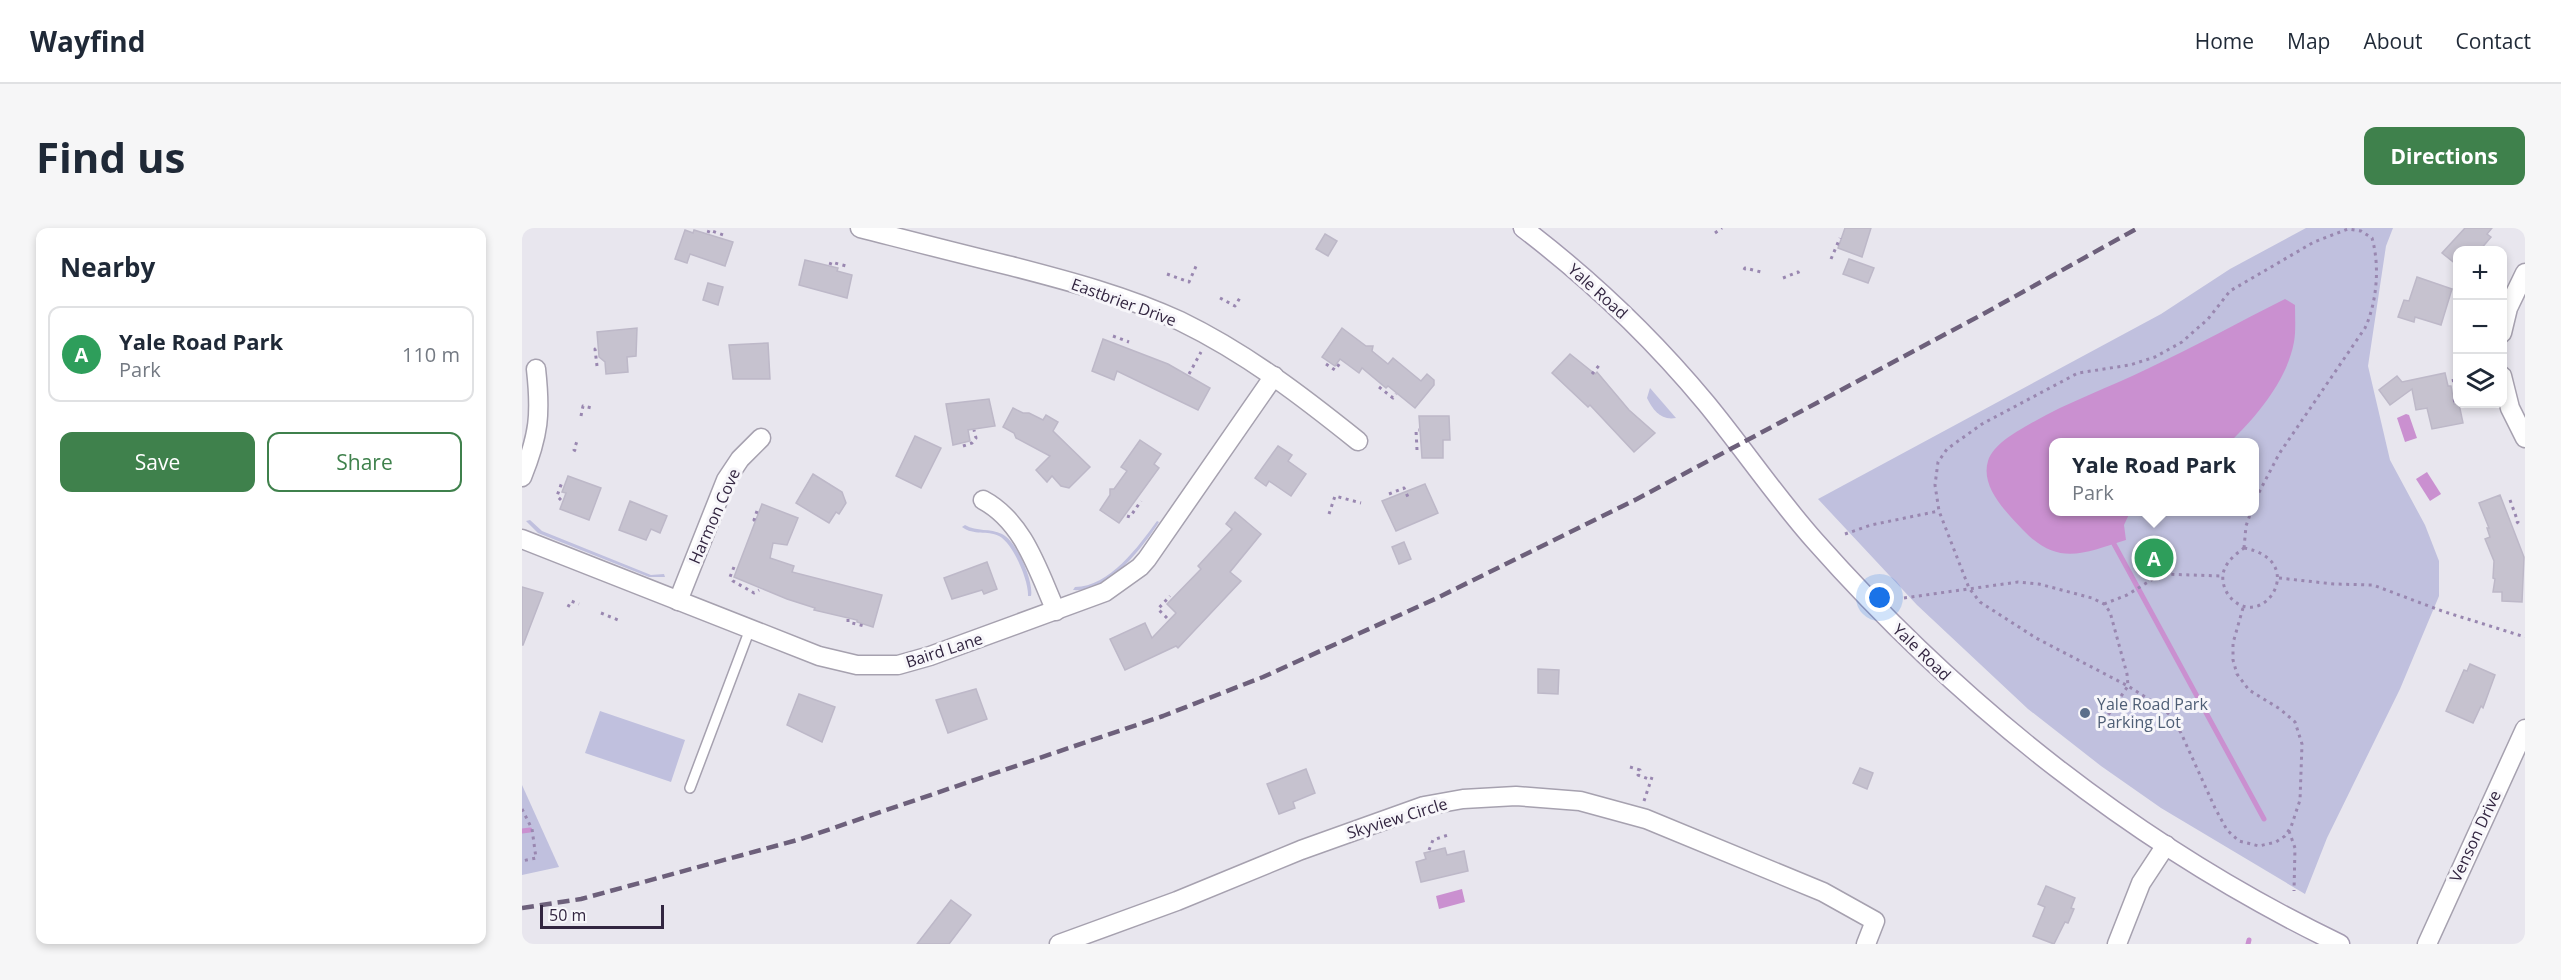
<!DOCTYPE html>
<html lang="en">
<head>
<meta charset="utf-8">
<style>
  body { margin:0; font-family:"Open Sans",sans-serif; background:#f6f6f7; color:#1f2937 }
  .controls { position:absolute; right:18px; top:18px; display:grid; overflow:hidden; border-radius:12px; box-shadow:0 3px 9px #0003 }
  .controls button { width:54px; height:54px; display:grid; place-items:center; padding:0; border:0; border-bottom:2px solid #e0e1e3; background:#fff; color:#1f2937; font:30px sans-serif }
  .scale { position:absolute; left:18px; bottom:15px; width:124px; box-sizing:border-box; padding-left:6px; border:3px solid #322540; border-top:0; font-size:16px; line-height:21px; white-space:nowrap; color:#322540; -webkit-text-stroke:4px #f7f6fa; paint-order:stroke }
  .you { position:absolute; left:1358px; top:370px; width:21px; height:21px; margin:-15px; border:4px solid #fff; border-radius:50%; background:#1a73e8; box-shadow:0 0 0 9px #1a73e833 }
  .badge { display:grid; place-items:center; width:39px; height:39px; border-radius:50%; background:#3f814c; color:#fff; font-size:20px; font-weight:700 }
  .pin { position:absolute; translate:-50% -50%; border:3px solid #fff; box-shadow:0 2px 6px #0006 }
  .popup { position:absolute; left:1527px; top:210px; width:210px; height:78px; box-sizing:border-box; display:grid; place-content:center; border-radius:12px; background:#fff; filter:drop-shadow(0 2px 4px #0005); font-size:20px; white-space:nowrap; color:#747a83 }
  .popup b { font-size:22px; color:#1f2937 }
  .popup::after { content:''; position:absolute; left:50%; top:100%; margin-left:-12px; border:12px solid transparent; border-top-color:#fff }
  .list { margin:0; padding:0; list-style:none }
  h2 { display:flex; justify-content:space-between; align-items:center; height:78px; margin:0; padding:0 24px; font-size:26px }
  h2 small { font-size:20px; font-weight:400; color:#747a83 }
  .list li { display:grid; grid-template-columns:39px 1fr auto; gap:18px; align-items:center; box-sizing:border-box; height:96px; margin:0 12px 12px; padding:0 12px; border:2px solid #e0e1e3; border-radius:12px }
  .list b { display:block; font-size:22px; white-space:nowrap }
  .list p { margin:0; font-size:20px; white-space:nowrap; color:#747a83 }
  .list em { font-size:20px; font-style:normal; color:#747a83 }
  .actions { display:flex; gap:12px; padding:18px 24px }
  .actions a { flex:1; padding:14px 0; border:2px solid #3f814c; border-radius:12px; text-align:center; font-size:21px; color:#3f814c }
  .actions .main { background:#3f814c; color:#fff }
  .icon { flex:none; width:33px; height:33px; fill:none; stroke:currentColor; stroke-width:2; stroke-linecap:round; stroke-linejoin:round }
  .map { position:relative; flex:none; width:2003px; height:716px; overflow:hidden; border-radius:12px }
  header { display:flex; align-items:center; gap:36px; box-sizing:border-box; height:84px; padding:0 30px; background:#fff; border-bottom:2px solid #e0e1e3 }
  header strong { font-size:28px }
  nav { display:flex; gap:33px; margin-inline-start:auto; font-size:21px }
  .intro { display:flex; align-items:center; justify-content:space-between; box-sizing:border-box; height:144px; padding:0 36px }
  h1 { margin:0; font-size:42px }
  .button { padding:15px 27px; border-radius:12px; background:#3f814c; color:#fff; font-size:21px; font-weight:700 }
  main { display:flex; gap:36px; padding:0 36px }
  aside { flex:1; background:#fff; border-radius:12px; box-shadow:0 3px 9px #0003 }
  .map>svg:first-child { display:block }
  .green { fill:#c0c0de; fill-rule:evenodd }
  .water { fill:#ca90d0 }
  .lines { fill:none; stroke-linecap:round; stroke-linejoin:round }
  .stream { stroke:#ca90d0; stroke-width:5 }
  .building { fill:#c6c2cf; stroke:#bdb8c8; stroke-width:1.5 }
  .lane-casing { stroke:#a6a1af; stroke-width:12 }
  .street-casing { stroke:#a6a1af; stroke-width:21 }
  .secondary-casing { stroke:#a49bb1; stroke-width:21 }
  .path { stroke:#9987b0; stroke-width:3; stroke-dasharray:3 4.5; stroke-linecap:butt }
  .lane { stroke:#fff; stroke-width:9 }
  .street { stroke:#fff; stroke-width:18 }
  .secondary { stroke:#fff; stroke-width:18 }
  .rail { stroke:#6d607b; stroke-width:4.5; stroke-dasharray:12 6; stroke-linecap:butt }
  .service-dot { fill:#5c6f8a; stroke:#f7f6fa; stroke-width:2 }
  .labels { text-anchor:middle; stroke-width:6; stroke-linejoin:round; paint-order:stroke }
  .street-label { font-size:16px; fill:#322540; stroke:#f7f6fa }
  .service-label { font-size:16px; fill:#4e5e75; stroke:#f7f6fa; text-anchor:start }
</style>
</head>
<body>
<header>
<strong>Wayfind</strong>
<nav><a>Home</a><a>Map</a><a>About</a><a>Contact</a></nav>
</header>
<div class="intro"><h1>Find us</h1><a class="button">Directions</a></div>
<main>
<aside>
<h2>Nearby<small></small></h2>
<ul class="list">
<li><span class="badge" style="background:#2e9e5b">A</span><div><b>Yale Road Park</b><p>Park</p></div><em>110 m</em></li>
</ul>
<div class="actions"><a class="main">Save</a><a>Share</a></div>
</aside>
<div class="map">
<svg width="2003" height="716" viewBox="0 0 2003 716">
  <rect width="100%" height="100%" fill="#e8e6ee"/>
  <g class="green">
    <path d="M1784 0H1871L1864 18 1846 138 1868 232 1903 297 1917 333V368L1878 461 1805 610 1783 666 1639 580 1579 538 1506 481 1395 377 1296 271 1639 86 1708 41ZM1532 214H1732V284H1532Z"/>
    <path d="M1128 160 1154 190C1139 193 1131 182 1125 170Z"/>
    <path d="M8 292 20 303 129 347 142 346 143 349H127L16 305 4 293Z"/>
    <path d="M635 293 637 294C620 320 587 365 551 362L553 359C587 359 617 318 635 293Z"/>
    <path d="M443 297C455 304 468 300 480 306 495 313 512 354 509 368H506C507 353 491 315 477 308 465 302 452 308 440 299Z"/>
    <path d="M78 483 163 512 149 554 63 525Z"/>
    <path d="M0 557 37 639 0 647Z"/>
  </g>
  <g class="water">
    <path d="M1763 71 1773 77C1773 89 1774 103 1772 114 1765 152 1735 188 1708 214H1532V284H1608L1602 297 1604 312C1562 325 1536 339 1501 302 1485 285 1458 259 1466 233 1471 217 1492 205 1506 197 1543 175 1586 160 1625 141 1672 119 1717 94 1763 71Z"/>
    <path d="M1884 186 1887 187 1895 210 1883 214 1875 190Z"/>
    <path d="M1905 244 1919 266 1908 273 1894 251Z"/>
    <path d="M940 661 943 674 917 681 914 668Z"/>
  </g>
  <g class="lines">
    <g class="stream">
      <path d="M1592 316 1742 591"/>
      <path d="M0 603 8 602"/>
      <path d="M1726 716 1727 712"/>
    </g>
  </g>
  <g class="building">
    <path d="M1323 0H1349L1340 29 1316 20Z"/>
    <path d="M1943 0H1970L1965 6 1969 9 1958 22H1935V37L1920 25Z"/>
    <path d="M163 2 171 5 172 2 211 14 203 38 168 26 165 35 153 31Z"/>
    <path d="M803 6 815 13 806 28 794 21Z"/>
    <path d="M1327 31 1352 40 1346 55 1321 46Z"/>
    <path d="M283 32 316 40 315 43 330 47 325 70 277 57Z"/>
    <path d="M1895 49 1930 61 1919 97 1893 89 1892 94 1876 89 1882 72 1887 73Z"/>
    <path d="M186 55 201 59 196 77 181 72Z"/>
    <path d="M115 100 114 128 105 129 106 144 84 146 83 134 77 129 75 104Z"/>
    <path d="M820 100 844 118H851L850 123 866 136 871 130 899 153 905 146 912 152V157L893 180 866 158 864 160 840 140 837 145 818 131 813 138 800 129Z"/>
    <path d="M581 111 646 136 688 160 676 182 595 143 592 152 570 143Z"/>
    <path d="M246 115 248 151H211L207 117Z"/>
    <path d="M1048 126 1073 146 1075 144 1107 182 1133 205 1112 224 1068 177 1066 179 1030 145Z"/>
    <path d="M1923 145 1926 158H1929L1932 176H1937L1941 195 1910 201 1905 180 1894 182 1890 161 1868 177 1857 162 1875 148 1880 154Z"/>
    <path d="M467 171 473 198 446 202 448 213 431 217 424 176Z"/>
    <path d="M491 180 501 185H507L521 192 524 187 536 194 531 203 568 239 547 260 539 258 530 248 525 254 514 242 528 228 494 210 492 205 481 199Z"/>
    <path d="M897 188H927L928 212H921V230H900Z"/>
    <path d="M393 208 419 220 399 260 374 248Z"/>
    <path d="M618 212 639 226 632 236 637 240 597 295 578 282 588 267V261H592L605 243 599 239Z"/>
    <path d="M756 218 770 227 766 233 784 246 769 268 747 253 744 258 733 250Z"/>
    <path d="M291 246 320 264 324 275 317 286 314 284 307 295 274 275Z"/>
    <path d="M46 248 79 260 67 292 38 281 44 265 40 264Z"/>
    <path d="M903 256 916 285 874 303 860 273Z"/>
    <path d="M1978 267 2002 329 2000 374 1980 373V364H1971L1973 351 1971 350 1972 333 1963 311 1968 309 1965 300H1967L1957 275Z"/>
    <path d="M108 273 145 288 138 305 129 301 124 312 97 302Z"/>
    <path d="M240 276 276 290 265 317 251 315 248 330 272 338 270 344 360 367 351 399 335 394V392L292 382 293 380 265 371 212 349Z"/>
    <path d="M713 284 739 306 708 344 719 353 656 420 654 418 603 442 588 411 623 395 630 410 654 385 645 376 679 341 676 338 710 301 704 296Z"/>
    <path d="M882 314 889 331 877 336 870 319Z"/>
    <path d="M465 334 475 361 462 366 460 362 430 371 422 350Z"/>
    <path d="M0 359 21 365 1 417H0Z"/>
    <path d="M1948 436 1973 447 1961 480 1959 478 1951 495 1924 483 1942 442 1945 443Z"/>
    <path d="M1016 441 1037 442 1036 466 1016 465Z"/>
    <path d="M454 461 465 491 426 505 414 472Z"/>
    <path d="M277 466 313 479 300 514 265 497Z"/>
    <path d="M1338 540 1351 545 1345 561 1331 555Z"/>
    <path d="M784 541 793 565 771 574 773 580 757 586 745 556Z"/>
    <path d="M923 620 925 627 942 623 946 643 899 654 894 634 904 631 902 625Z"/>
    <path d="M1524 658 1553 670 1549 680 1552 681 1546 695 1543 694 1532 716 1511 708 1523 679 1516 676Z"/>
    <path d="M429 672 449 687 427 716H395Z"/>
  </g>
  <g class="lines">
    <g class="lane-casing">
      <path id="lane" d="M168 560 228 401"/>
    </g>
    <g class="street-casing">
      <g id="street">
        <path d="M338 0C389 13 439 26 489 38 547 53 604 68 658 93 724 125 780 168 836 213"/>
        <path d="M1980 105 1986 80 2003 45"/>
        <path d="M1980 148 1988 180 2003 210"/>
        <path d="M0 249C17 207 19 186 14 141"/>
        <path d="M461 272C502 294 516 343 534 383"/>
        <path d="M0 311 297 428 335 437H376L408 428 583 364 618 339 625 331 752 148"/>
        <path d="M156 373 204 252 218 231 239 210"/>
        <path d="M537 716 655 673 779 622 902 578 941 571 994 568 1058 573 1124 591 1301 664 1353 693 1344 716"/>
        <path d="M1595 716 1619 655 1644 617"/>
        <path d="M1905 716 2003 501"/>
      </g>
    </g>
    <g class="secondary-casing">
      <path id="secondary" d="M1001 0C1068 51 1130 110 1184 175 1221 220 1254 269 1293 313 1440 479 1618 620 1818 716"/>
    </g>
    <g class="path">
      <path d="M186 5 187 2 204 8"/>
      <path d="M1193 5 1200 0"/>
      <path d="M1961 22 1965 17"/>
      <path d="M1309 31 1318 10"/>
      <path d="M308 37 309 34 324 38"/>
      <path d="M1222 42 1223 40 1239 44"/>
      <path d="M645 46 667 54 675 36"/>
      <path d="M1261 50 1276 44 1277 46"/>
      <path d="M698 70 713 78 719 68"/>
      <path d="M591 108 607 114"/>
      <path d="M804 136 813 142 818 135"/>
      <path d="M75 138 73 121 77 119"/>
      <path d="M667 146 679 124"/>
      <path d="M1070 146 1079 135"/>
      <path d="M857 159 871 170 874 166"/>
      <path d="M1931 173 1935 172 1931 151"/>
      <path d="M59 188 61 178 70 180"/>
      <path d="M441 218 450 215 454 210 452 202"/>
      <path d="M895 222 894 202H897"/>
      <path d="M54 223 52 222 56 210"/>
      <path d="M867 266 882 260 886 269"/>
      <path d="M39 272 35 268 40 254"/>
      <path d="M1988 272 1996 294 1993 296"/>
      <path d="M235 283 232 292 237 294"/>
      <path d="M807 286 813 268 839 275"/>
      <path d="M605 288 608 289 619 273"/>
      <path d="M1323 306 1349 297 1417 283"/>
      <path d="M1722 320C1786 332 1744 400 1712 373 1706 368 1702 361 1701 353 1699 338 1711 328 1722 320Z"/>
      <path d="M1722 320 1724 298 1729 284"/>
      <path d="M212 339 208 349 211 353 232 365 237 362"/>
      <path d="M1757 350 1812 356 1851 357 1920 383 2003 409"/>
      <path d="M1382 370 1496 354 1517 356 1570 370 1582 376 1588 384 1605 446 1606 458 1580 496"/>
      <path d="M1582 376 1605 367 1639 346 1700 348"/>
      <path d="M46 379 49 373 57 376"/>
      <path d="M1721 380 1711 415V432L1715 446 1727 462 1758 481 1773 494 1780 516 1778 572 1769 599 1763 608 1754 614 1737 618 1717 613 1705 602 1693 580 1659 505 1648 487 1639 479 1606 458 1514 410 1458 374 1447 360 1417 283 1413 257 1416 234 1425 221 1460 196 1556 145 1608 137 1633 129 1660 114 1686 91 1708 63 1792 14 1826 1 1839 3 1850 10C1858 38 1855 74 1843 100L1757 226 1732 274"/>
      <path d="M79 385 96 392V394"/>
      <path d="M645 390 636 381 648 368"/>
      <path d="M326 391V394L342 398"/>
      <path d="M1108 539 1118 542 1116 547 1129 552"/>
      <path d="M1122 573 1130 549"/>
      <path d="M0 581 10 601 14 630 0 633"/>
      <path d="M1767 603 1773 620 1772 663"/>
      <path d="M907 622 911 612 929 606"/>
    </g>
    <use href="#lane" class="lane"/>
    <use href="#street" class="street"/>
    <use href="#secondary" class="secondary"/>
    <path class="rail" d="M0 680 59 671 279 611 641 488 741 449 913 371 1115 271 1463 85 1616 0"/>
  </g>
  <circle class="service-dot" cx="1563" cy="485" r="6"/>
  <g class="labels">
    <g class="street-label">
      <text transform="translate(1076 63) rotate(42)" y="6">Yale Road</text>
      <text transform="translate(602 74) rotate(20)" y="6">Eastbrier Drive</text>
      <text transform="translate(192 288) rotate(-66)" y="6">Harmon Cove</text>
      <text transform="translate(422 422) rotate(-18)" y="6">Baird Lane</text>
      <text transform="translate(1400 424) rotate(44)" y="6">Yale Road</text>
      <text transform="translate(875 590) rotate(-17)" y="6">Skyview Circle</text>
      <text transform="translate(1953 608) rotate(-65)" y="6">Venson Drive</text>
    </g>
    <g class="service-label">
      <text x="1575" y="482">Yale Road Park<tspan x="1575" dy="18">Parking Lot</tspan></text>
    </g>
  </g>
</svg>
<div class="controls">
<button>+</button>
<button>−</button>
<button><svg class="icon" aria-label="layers" viewBox="0 0 24 24"><path d="M12 4l9 5-9 5-9-5zM3 14l9 5 9-5"/></svg></button>
</div>
<div class="scale">50 m</div>
<div class="you"></div>
<div class="pin badge" style="left:1632px;top:330px;background:#2e9e5b">A</div>
<div class="popup"><b>Yale Road Park</b>Park</div>
</div>
</main>
</body>
</html>
